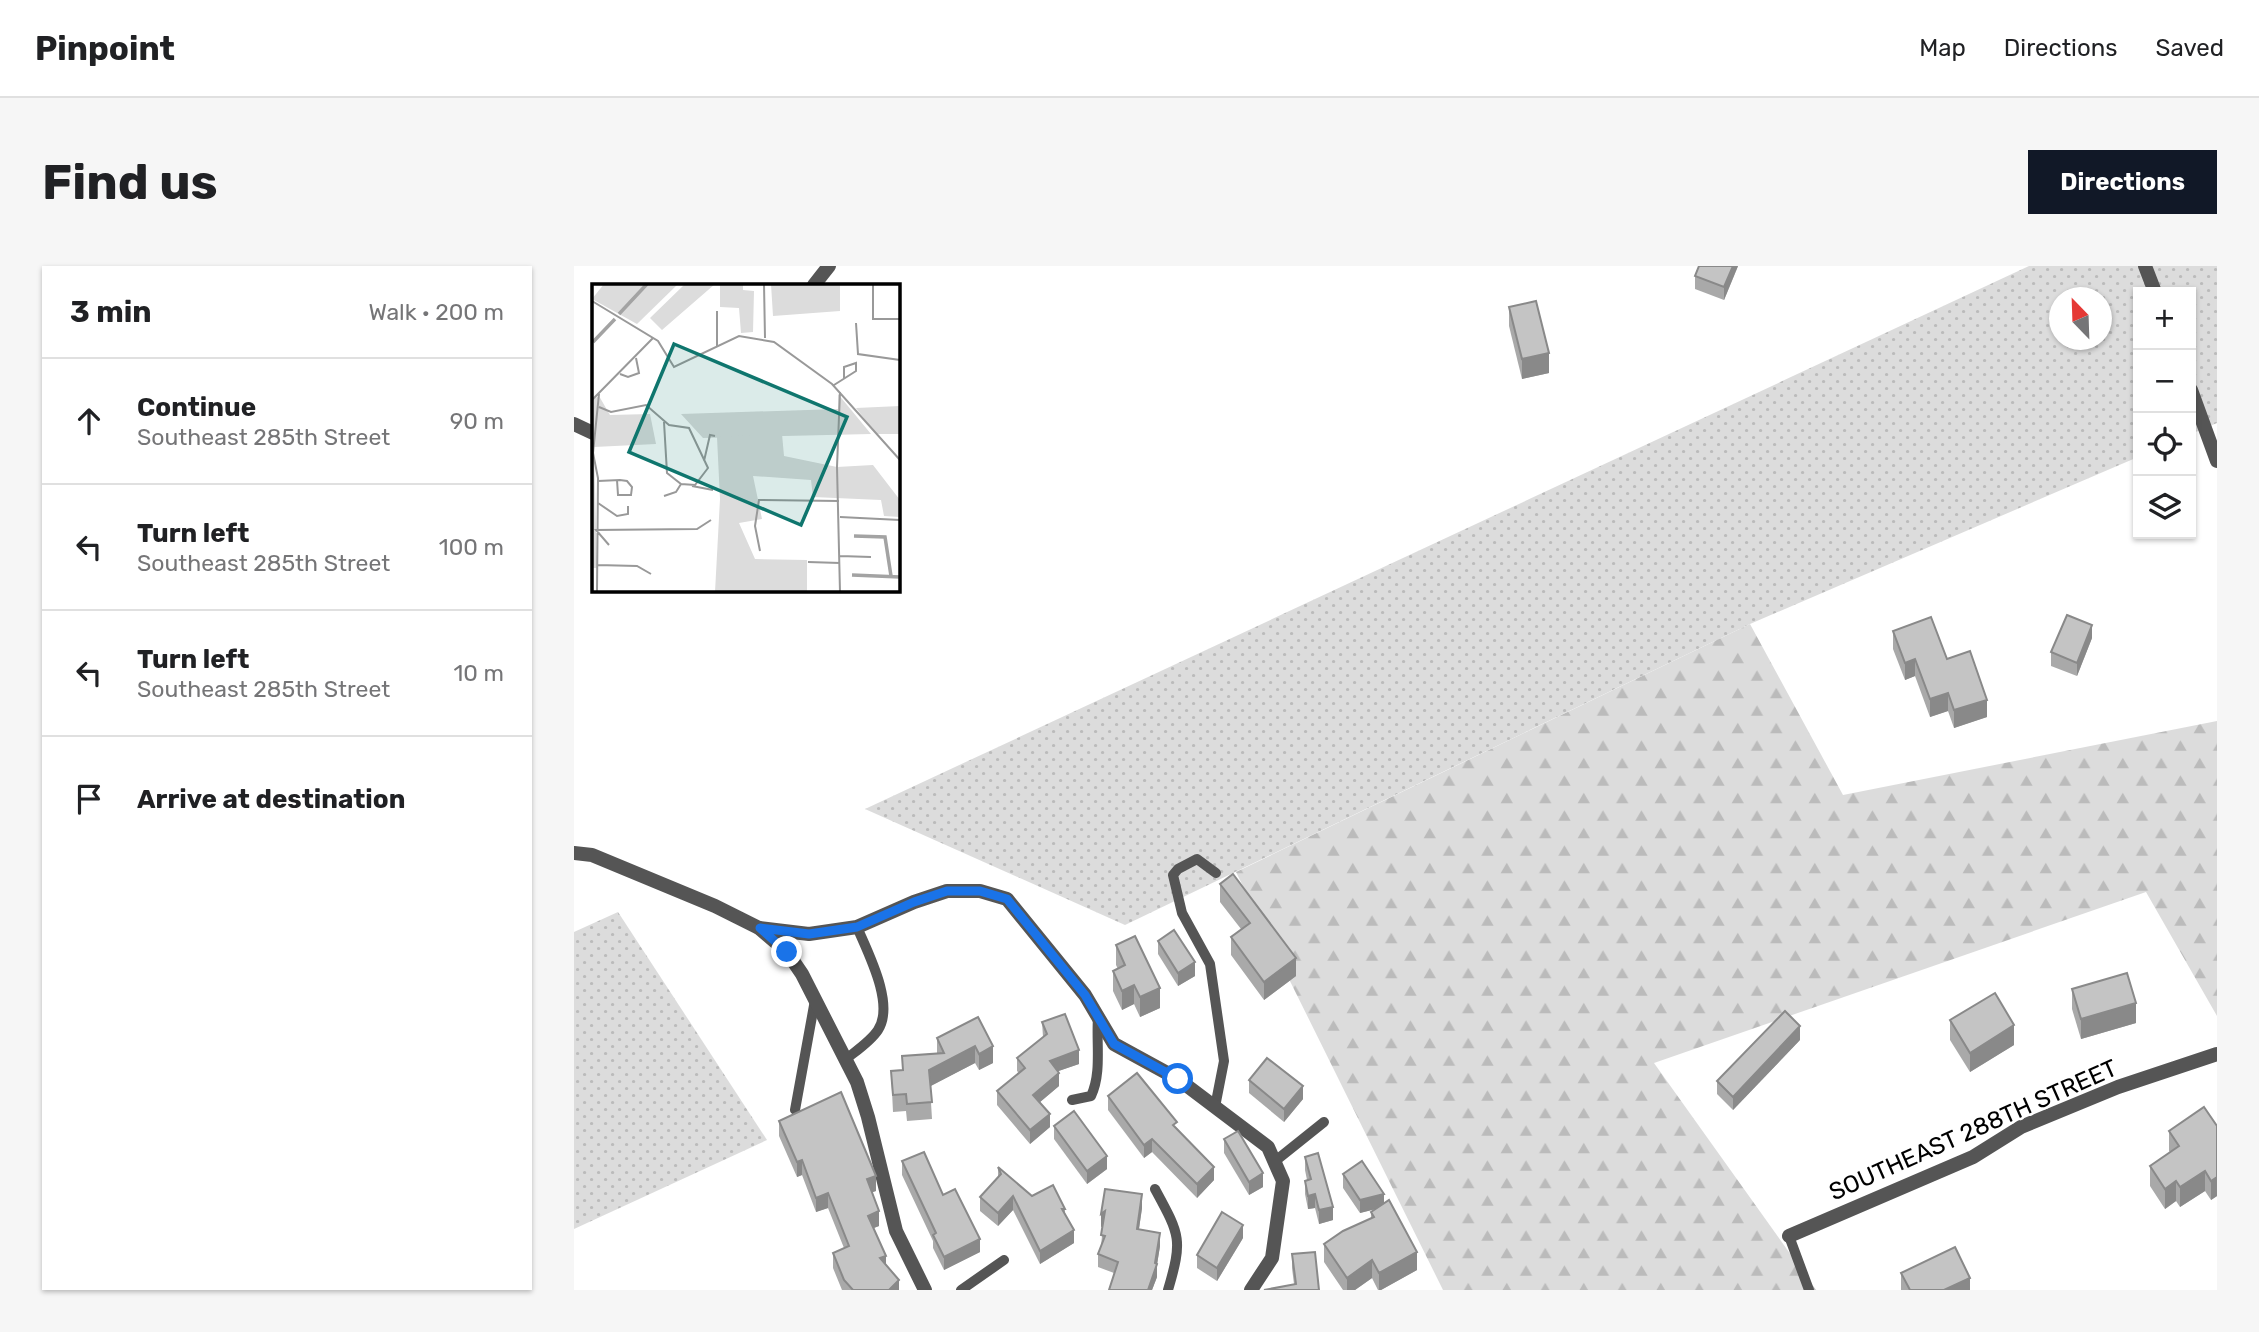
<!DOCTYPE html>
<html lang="en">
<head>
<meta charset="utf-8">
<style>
  body { margin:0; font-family:Rubik,sans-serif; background:#f6f6f6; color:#202124 }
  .controls { position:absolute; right:21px; top:21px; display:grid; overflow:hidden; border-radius:0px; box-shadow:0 2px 5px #0004 }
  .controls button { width:63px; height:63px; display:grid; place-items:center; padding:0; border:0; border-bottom:2px solid #e0e0e0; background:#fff; color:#202124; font:35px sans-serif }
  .compass { position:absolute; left:1475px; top:21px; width:63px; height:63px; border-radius:50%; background:#fff; box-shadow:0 2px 5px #0004; rotate:337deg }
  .stop { position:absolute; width:21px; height:21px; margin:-16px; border:5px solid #1a73e8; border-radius:50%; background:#fff }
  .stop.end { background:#1a73e8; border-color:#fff; box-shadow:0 2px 7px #0008 }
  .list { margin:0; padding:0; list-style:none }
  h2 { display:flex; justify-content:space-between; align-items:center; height:91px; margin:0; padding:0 28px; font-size:30px }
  h2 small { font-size:23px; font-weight:400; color:#757577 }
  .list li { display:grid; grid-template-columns:46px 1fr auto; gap:21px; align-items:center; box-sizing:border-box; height:126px; padding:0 28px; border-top:2px solid #e0e0e0 }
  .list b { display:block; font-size:26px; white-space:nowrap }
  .list p { margin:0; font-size:23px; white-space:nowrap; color:#757577 }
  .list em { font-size:23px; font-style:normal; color:#757577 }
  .icon { flex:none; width:38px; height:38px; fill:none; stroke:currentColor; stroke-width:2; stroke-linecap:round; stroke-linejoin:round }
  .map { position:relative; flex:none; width:1643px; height:1024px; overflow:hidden; border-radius:0px }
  header { display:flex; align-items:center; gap:42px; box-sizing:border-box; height:98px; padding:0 35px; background:#fff; border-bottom:2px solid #e0e0e0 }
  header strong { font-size:33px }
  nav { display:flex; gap:38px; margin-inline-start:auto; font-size:24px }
  .intro { display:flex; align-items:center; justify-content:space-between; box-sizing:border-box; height:168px; padding:0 42px }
  h1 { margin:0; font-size:49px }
  .button { padding:18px 32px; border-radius:0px; background:#111827; color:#fff; font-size:24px; font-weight:700 }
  main { display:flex; gap:42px; padding:0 42px }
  aside { flex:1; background:#fff; border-radius:0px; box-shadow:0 2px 5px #0004 }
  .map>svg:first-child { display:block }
  .grass { fill:url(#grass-dots); fill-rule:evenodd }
  .forest { fill:url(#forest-firs) }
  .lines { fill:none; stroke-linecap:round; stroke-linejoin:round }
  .service { stroke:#555; stroke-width:10 }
  .minor { stroke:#555; stroke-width:14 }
  .tertiary { stroke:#555; stroke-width:14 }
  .wall { fill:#a9a9a9 }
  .shaded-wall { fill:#898989 }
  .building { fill:#c4c4c4; stroke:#898989; stroke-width:2 }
  .route { stroke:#1a73e8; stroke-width:9 }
  .labels { text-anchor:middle; stroke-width:5; stroke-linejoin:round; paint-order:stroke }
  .street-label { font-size:24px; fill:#000; stroke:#fff }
  .inset-river { fill:none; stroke:#a3a3a3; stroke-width:3.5 }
  .inset-road { fill:none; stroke:#999; stroke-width:2 }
  .view { fill:#0f766e; fill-opacity:0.15; stroke:#0f766e; stroke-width:3.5 }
  .inset-edge { fill:none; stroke:#000; stroke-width:3.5 }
</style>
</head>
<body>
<header>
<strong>Pinpoint</strong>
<nav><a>Map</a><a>Directions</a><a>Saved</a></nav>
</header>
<div class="intro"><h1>Find us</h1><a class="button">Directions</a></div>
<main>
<aside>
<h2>3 min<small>Walk · 200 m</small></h2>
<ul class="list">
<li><svg class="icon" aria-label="ahead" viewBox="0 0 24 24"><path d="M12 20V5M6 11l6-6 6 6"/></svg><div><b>Continue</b><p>Southeast 285th Street</p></div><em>90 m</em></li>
<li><svg class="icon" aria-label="left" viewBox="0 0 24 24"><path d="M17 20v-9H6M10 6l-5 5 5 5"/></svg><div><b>Turn left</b><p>Southeast 285th Street</p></div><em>100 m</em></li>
<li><svg class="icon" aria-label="left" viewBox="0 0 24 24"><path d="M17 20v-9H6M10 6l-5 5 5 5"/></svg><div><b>Turn left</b><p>Southeast 285th Street</p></div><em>10 m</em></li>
<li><svg class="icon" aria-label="arrive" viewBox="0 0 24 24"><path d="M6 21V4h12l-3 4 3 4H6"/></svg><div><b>Arrive at destination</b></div></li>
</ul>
</aside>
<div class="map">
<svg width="1643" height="1024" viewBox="0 0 1643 1024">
  <defs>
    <pattern id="grass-dots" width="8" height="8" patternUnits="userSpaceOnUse" patternTransform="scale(1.75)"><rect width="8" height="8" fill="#dcdcdc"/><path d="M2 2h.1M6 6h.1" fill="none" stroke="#bbb" stroke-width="1.8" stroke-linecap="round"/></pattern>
    <pattern id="forest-firs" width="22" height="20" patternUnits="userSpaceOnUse" patternTransform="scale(1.75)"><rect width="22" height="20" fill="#dcdcdc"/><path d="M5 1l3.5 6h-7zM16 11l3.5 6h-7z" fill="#bbb"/></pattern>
  </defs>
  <rect width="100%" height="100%" fill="#fff"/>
  <g class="grass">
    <path d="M1455 0H1643V157L1617 168V26H1564V191L1176 358 551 659 291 543ZM1486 32H1528V74H1486Z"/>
    <path d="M44 646 193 874 0 963V666Z"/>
  </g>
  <path class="forest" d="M1176 358 1269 529 1643 455V750L1572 626 1080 797 1242 1024H869L662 606Z"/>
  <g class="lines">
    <g class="service">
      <path d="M272 793C282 785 297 775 304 764 321 738 294 687 283 661"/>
      <path d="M498 834 517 830C528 807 522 777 524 752"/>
      <path d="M641 841 650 795 636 698 608 647 599 609 604 603 623 593 642 607"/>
      <path d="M221 844 241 734"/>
      <path d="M700 896 750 856"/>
      <path d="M581 923C606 969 609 973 594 1024"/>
      <path d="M1215 970 1235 1024"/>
      <path d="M387 1024 430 994"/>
    </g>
    <g class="minor">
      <path d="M1571 0 1581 26"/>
      <path d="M1617 124 1643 195"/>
      <path d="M0 587 18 589 141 640 185 662 213 686 228 708 283 816 294 851 322 965 351 1024"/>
      <path d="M185 662 235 668 283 661 340 636 373 625H406L433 633 511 729 540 778 604 813 694 881 709 915 698 992 677 1024"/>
      <path d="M1215 970 1399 891 1447 861 1544 821 1643 788"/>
    </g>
    <g class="tertiary">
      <path d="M240 19 255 0"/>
      <path d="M0 158 19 167"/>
    </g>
  </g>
  <g class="wall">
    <path d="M1125 0H1164L1150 34 1121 23V10Z"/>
    <path d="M935 41 975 107 948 113 935 60Z"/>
    <path d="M1319 365 1413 451 1380 462 1374 445 1356 451 1341 410 1331 414 1319 383Z"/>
    <path d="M1518 372 1503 410 1477 400V386Z"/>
    <path d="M646 618 722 710 690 734 657 689V671L667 663 646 636Z"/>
    <path d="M584 675 621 710 604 720 584 688Z"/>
    <path d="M542 679 586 742 566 751 560 738 548 744 539 725V705L544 703 542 699Z"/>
    <path d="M1498 723 1562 757 1507 773 1498 743Z"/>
    <path d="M404 751 419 797 405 804 401 797 356 820 358 853 333 855 332 845 319 846 317 805 328 804V790L363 787V772Z"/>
    <path d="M1376 754 1440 779 1396 806 1376 774Z"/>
    <path d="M468 756 505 798 484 805 485 820 466 836 476 861 456 878 423 839V825L445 807 443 805V792L469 771Z"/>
    <path d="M1226 774 1159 844 1143 828V815Z"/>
    <path d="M675 814 729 833 710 856 675 827Z"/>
    <path d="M534 830 603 862 640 914 623 932 578 886 570 892 534 844Z"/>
    <path d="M205 855 302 925 298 926 305 960 300 962 312 999 325 1024H268L259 1002V987L270 982 254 942 242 946 228 909 223 911 205 870Z"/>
    <path d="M480 860 533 903 513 918 480 873Z"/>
    <path d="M1643 860V930L1637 934 1631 925 1606 941 1602 935 1591 943 1576 920V900L1596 886 1595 885V865Z"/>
    <path d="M650 873 689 921 675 929 650 887Z"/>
    <path d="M731 891 759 954 745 958 741 942 734 943 731 928V915L733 914 731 904Z"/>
    <path d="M328 895 369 929 406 986 370 1004 359 982V975L328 909Z"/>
    <path d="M424 901 458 930 491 943V949L500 977 466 998 439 944 424 960 406 945V931L424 911Z"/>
    <path d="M769 908 810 938 843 1004 807 1024H804L798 1012 781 1024H769L750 996V978L797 952V946L801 943 786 947 769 922Z"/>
    <path d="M568 942 565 963 586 980 583 998V1011L578 1024H535L540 1007 524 1001V988L527 980 529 960 527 961V948Z"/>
    <path d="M669 972 643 1015 623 1002V989Z"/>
    <path d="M718 988 745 1024 720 1018 718 1002Z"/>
    <path d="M1327 1007 1396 1024H1327Z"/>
  </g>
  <g class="shaded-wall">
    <path d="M1159 0H1164L1150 34V21Z"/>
    <path d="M975 87V107L948 113V93Z"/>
    <path d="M1518 359V372L1503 410V397Z"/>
    <path d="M1341 393V410L1331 414V397Z"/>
    <path d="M1374 427V445L1356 451V433Z"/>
    <path d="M1413 434V451L1380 462V444Z"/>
    <path d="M722 692V710L690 734V716Z"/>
    <path d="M621 696V710L604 720V707Z"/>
    <path d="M560 719V738L548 744V725Z"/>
    <path d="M586 722V742L566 751V731Z"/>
    <path d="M1562 737V757L1507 773V753Z"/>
    <path d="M1440 759V779L1396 806V787Z"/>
    <path d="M1226 760V774L1159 844V831Z"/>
    <path d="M401 780V797L355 821V804Z"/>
    <path d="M419 780V797L405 804V788Z"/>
    <path d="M505 784V798L476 808V795Z"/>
    <path d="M485 807V820L459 842V829Z"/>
    <path d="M729 820V833L710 856V843Z"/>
    <path d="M476 848V861L456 878V864Z"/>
    <path d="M578 873V886L570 892V879Z"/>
    <path d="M533 890V903L513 918V905Z"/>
    <path d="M228 894V909L223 911V896Z"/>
    <path d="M640 901V914L623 932V918Z"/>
    <path d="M1631 905V925L1606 941V921Z"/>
    <path d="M689 907V921L675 929V916Z"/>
    <path d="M302 910V925L293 928V913Z"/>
    <path d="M1643 911V930L1637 934V915Z"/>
    <path d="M1602 915V935L1591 943V923Z"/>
    <path d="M254 927V942L242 946V932Z"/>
    <path d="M568 928V942L563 976V963Z"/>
    <path d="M741 928V942L734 943V930Z"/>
    <path d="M810 928V941L786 947V934Z"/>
    <path d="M439 930V944L424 960V947Z"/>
    <path d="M759 941V954L745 958V944Z"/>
    <path d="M305 945V960L294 964V950Z"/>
    <path d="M531 945V958L527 961V948Z"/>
    <path d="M669 959V972L643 1015V1002Z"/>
    <path d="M500 964V977L466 998V985Z"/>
    <path d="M586 967V980L583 999V1011L578 1024H574L581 997Z"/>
    <path d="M406 973V986L370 1004V991Z"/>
    <path d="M843 986V1004L807 1024H805V1007Z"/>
    <path d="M312 990V1004L306 992Z"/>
    <path d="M798 994V1012L781 1024H773V1012Z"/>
    <path d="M1396 1012V1024H1370Z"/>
    <path d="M325 1014V1024H315Z"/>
  </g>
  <g class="building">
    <path d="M1125 0H1159L1150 21 1121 10Z"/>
    <path d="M962 35 975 87 948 93 935 41Z"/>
    <path d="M1493 349 1518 359 1503 397 1477 386Z"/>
    <path d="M1357 351 1373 393 1396 385 1413 434 1380 444 1374 427 1356 433 1341 393 1331 397 1319 365Z"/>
    <path d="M659 608 722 692 690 716 657 671 676 657 646 618Z"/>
    <path d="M600 664 621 696 604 707 584 675Z"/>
    <path d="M561 670 586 722 566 731 560 719 548 725 539 705 551 699 542 679Z"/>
    <path d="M1553 707 1562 737 1507 753 1498 723Z"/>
    <path d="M1421 727 1440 759 1396 787 1376 754Z"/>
    <path d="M1211 745 1226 760 1159 831 1143 815Z"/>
    <path d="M491 748 505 784 476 795 485 807 459 829 476 848 456 864 423 825 451 802 443 792 473 768 468 756Z"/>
    <path d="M404 751 419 780 405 788 401 780 355 804 358 836 333 838 332 828 319 829 317 805 329 804 328 790 370 787 363 772Z"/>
    <path d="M693 792 729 820 710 843 675 814Z"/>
    <path d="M563 807 603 856 599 859 640 901 623 918 578 873 570 879 534 830Z"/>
    <path d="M267 826 302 910 293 913 305 945 294 950 312 990 306 992 325 1014 315 1024H279L270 1014 259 987 275 980 254 927 242 932 228 894 223 896 205 855Z"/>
    <path d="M1630 841 1643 860V911L1637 915 1631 905 1606 921 1602 915 1591 923 1576 900 1605 880 1595 865Z"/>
    <path d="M500 845 533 890 513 905 480 860Z"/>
    <path d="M664 865 689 907 675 916 650 873Z"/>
    <path d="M350 886 369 929 381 923 406 973 370 991 359 969 362 967 328 895Z"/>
    <path d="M744 887 759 941 745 944 741 928 734 930 731 915 737 913 731 891Z"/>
    <path d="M788 895 810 928 786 934 769 908Z"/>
    <path d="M424 901 458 930 479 919 491 943H488L500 964 466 985 439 930 424 947 406 931 427 908Z"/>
    <path d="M531 923 568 928 563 963 586 967 581 997 583 998 574 1024H535L544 996 524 988 531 970 527 969 531 945 527 948Z"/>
    <path d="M815 934 843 986 805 1007 798 994 773 1012 750 978 769 965 800 951 797 946Z"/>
    <path d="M648 946 669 959 643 1002 623 989Z"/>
    <path d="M1381 981 1396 1012 1370 1024H1336L1327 1007Z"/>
    <path d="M741 986 745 1024H690L722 1018 718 988Z"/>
  </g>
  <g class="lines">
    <path class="route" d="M213 686 186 662 235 668 283 661 340 636 373 625H406L433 633 511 729 540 778 604 813"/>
  </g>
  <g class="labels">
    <g class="street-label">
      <text transform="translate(1399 864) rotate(-24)" y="8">SOUTHEAST 288TH STREET</text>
    </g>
  </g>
  <g transform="translate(18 18)">
    <rect width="308" height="308" fill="#fff"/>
    <path d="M246 110 279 150 111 154 89 130 246 125ZM7 112 18 131 58 130 64 160 2 163 5 284H0V116ZM308 122V150H284L264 124Z" fill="#dcdcdc"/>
    <path d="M93 0H123L70 46 58 34ZM128 0H151V6L162 7 161 48 149 49 147 24 128 23ZM179 0H248V27L181 32ZM190 150 192 172 245 183 281 181 308 216V233L292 232 289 216 221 213 219 196 161 192 170 235 147 239 163 275 215 276V308H123L128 215 125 153Z" fill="#dcdcdc"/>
    <path d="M12 0H86L45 40 0 15Z" fill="#dcdcdc"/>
    <path class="inset-river" d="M27 30 55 0M1 58 23 35M262 252 293 253 299 292M260 291 308 293"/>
    <path class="inset-road" d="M172 0 173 54M281 0V35H308M0 17 66 57 82 83 147 52 182 58 240 100 308 176M125 27V62M264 39 266 70 308 76M28 90 36 93 47 89 44 74M242 101 264 87V79L252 83V94M0 116 61 54M7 123 19 128 54 121 77 141 97 144 116 184 103 201 89 200 75 189 72 138M112 177 118 151 123 152M6 197 28 196 35 197 40 203 39 211H26L25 196M100 202 121 206M72 212 84 208 89 200M6 219 25 232 36 230V222M248 233 308 236M17 261 4 246 105 245 119 236M168 267 163 242 167 216 247 217M248 272 279 273M216 278 248 279M5 281 45 282 59 290M5 308 6 194 1 169 7 110M248 308 245 183 248 108"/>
    <path class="view" d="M82 60 255 133 209 241 37 168Z"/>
    <rect width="308" height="308" class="inset-edge"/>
  </g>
</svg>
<div class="controls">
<button>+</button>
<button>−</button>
<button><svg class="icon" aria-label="locate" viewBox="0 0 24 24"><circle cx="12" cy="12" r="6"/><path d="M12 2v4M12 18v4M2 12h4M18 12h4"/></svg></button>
<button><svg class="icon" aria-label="layers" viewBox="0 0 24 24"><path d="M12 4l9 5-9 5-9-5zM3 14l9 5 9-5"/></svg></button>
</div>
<svg class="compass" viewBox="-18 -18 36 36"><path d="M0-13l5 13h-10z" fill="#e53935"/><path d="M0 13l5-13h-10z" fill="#757577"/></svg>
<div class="stop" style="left:604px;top:813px"></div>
<div class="stop end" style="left:213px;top:686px"></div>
</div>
</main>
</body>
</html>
